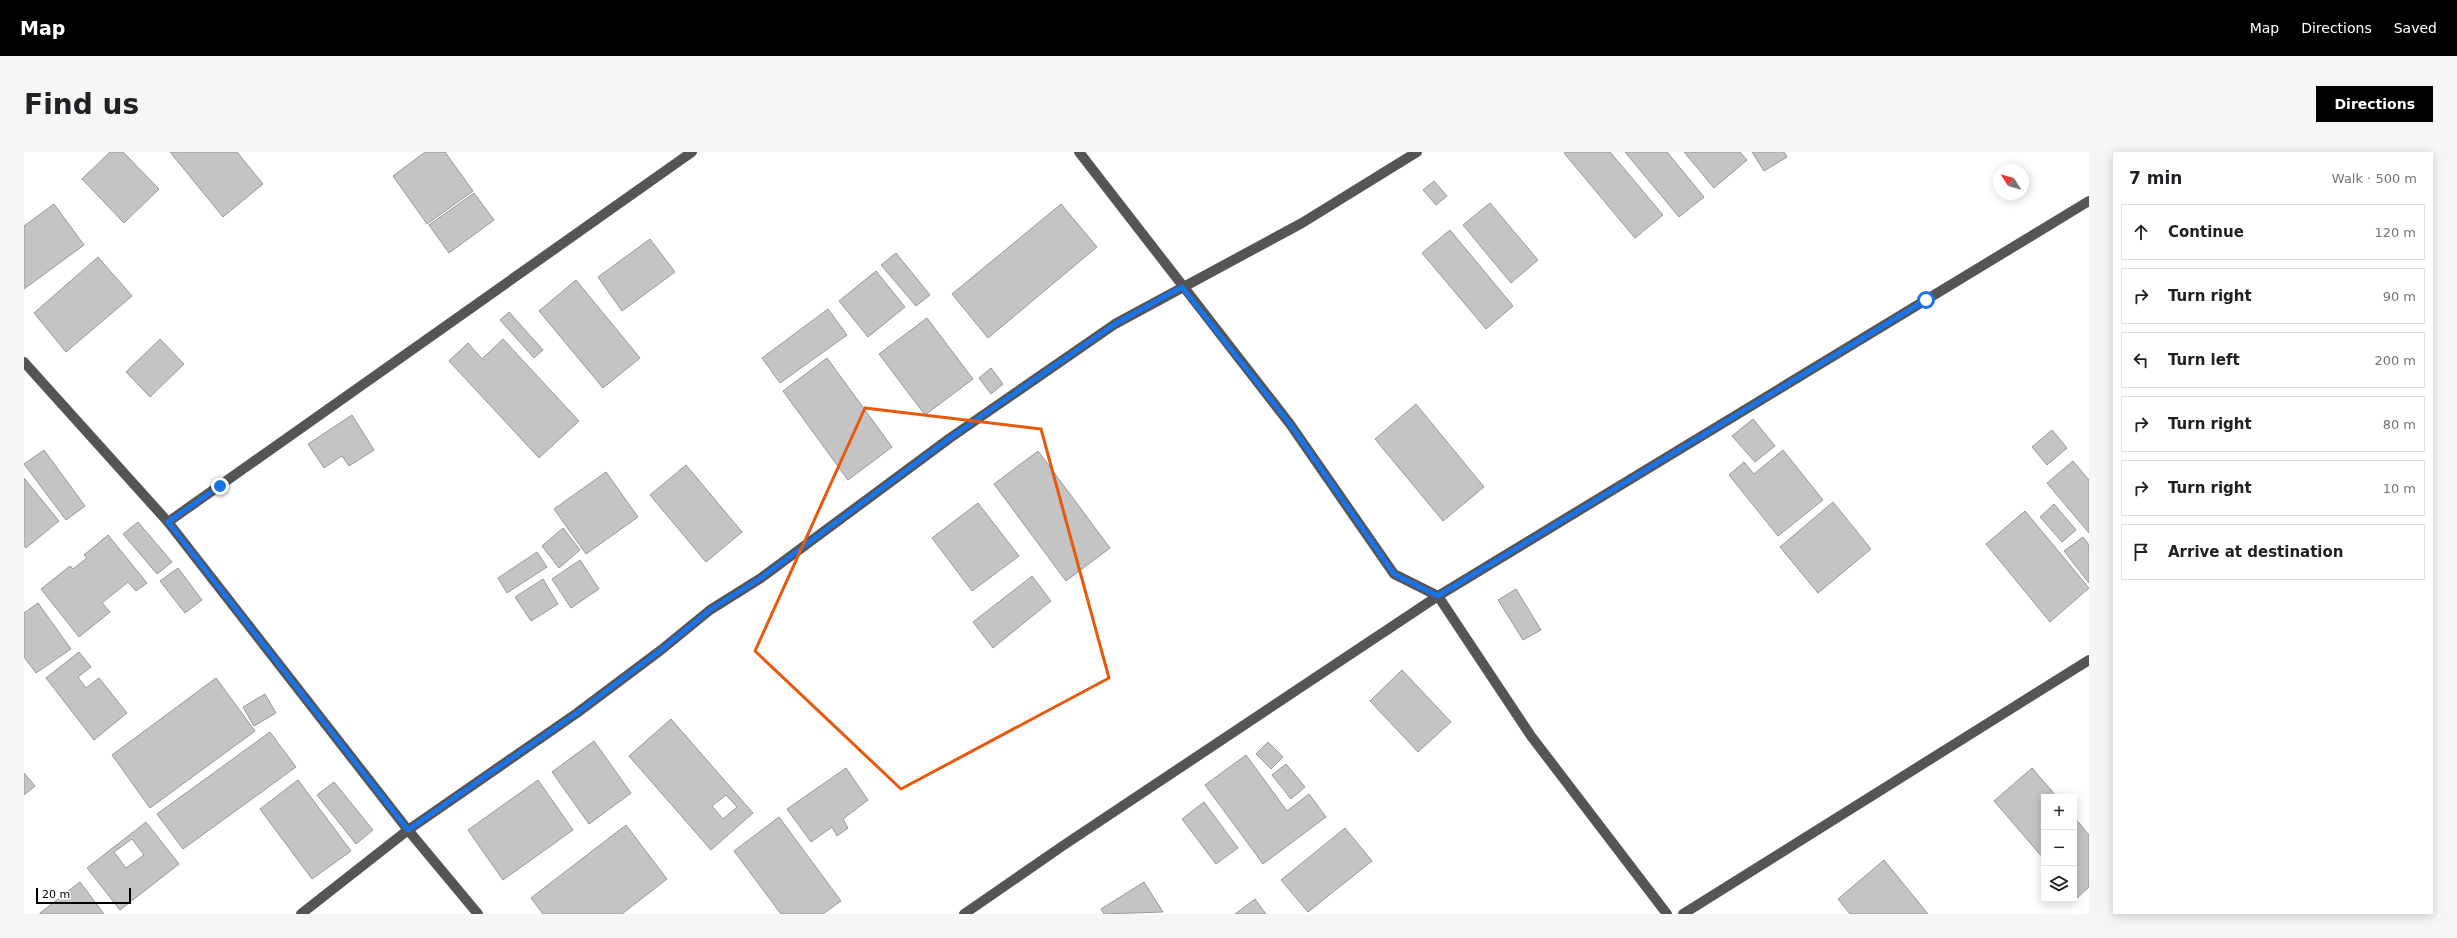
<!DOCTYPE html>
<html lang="en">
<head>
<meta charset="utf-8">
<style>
  body { margin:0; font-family:"DejaVu Sans",sans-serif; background:#f6f6f6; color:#202124 }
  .controls { position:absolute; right:12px; bottom:12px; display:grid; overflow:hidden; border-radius:0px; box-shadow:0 2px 10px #0003 }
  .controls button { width:36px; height:36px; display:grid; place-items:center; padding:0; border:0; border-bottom:1px solid #e0e0e0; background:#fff; color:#202124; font:20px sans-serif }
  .compass { position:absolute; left:1969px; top:12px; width:36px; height:36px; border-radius:50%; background:#fff; box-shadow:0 2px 10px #0003; rotate:306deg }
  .scale { position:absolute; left:12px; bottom:10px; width:95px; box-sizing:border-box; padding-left:4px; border:2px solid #000; border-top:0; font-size:11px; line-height:14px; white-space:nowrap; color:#000; -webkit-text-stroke:3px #fff; paint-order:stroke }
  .stop { position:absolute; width:12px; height:12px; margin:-9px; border:3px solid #1a73e8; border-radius:50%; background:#fff }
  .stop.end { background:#1a73e8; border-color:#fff; box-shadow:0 1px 4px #0008 }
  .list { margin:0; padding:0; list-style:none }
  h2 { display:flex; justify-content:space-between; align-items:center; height:52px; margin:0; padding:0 16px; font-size:17px }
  h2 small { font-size:13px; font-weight:400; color:#757577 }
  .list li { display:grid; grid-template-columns:26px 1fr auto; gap:12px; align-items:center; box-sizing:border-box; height:56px; margin:0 8px 8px; padding:0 8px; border:1px solid #e0e0e0; border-radius:0px }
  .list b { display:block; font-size:15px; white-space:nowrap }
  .list em { font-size:13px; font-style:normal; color:#757577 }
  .icon { flex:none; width:22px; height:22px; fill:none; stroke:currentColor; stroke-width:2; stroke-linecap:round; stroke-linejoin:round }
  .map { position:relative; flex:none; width:2065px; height:762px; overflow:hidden; border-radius:0px }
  header { display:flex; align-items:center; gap:24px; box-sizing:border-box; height:56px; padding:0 20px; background:#000; color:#fff }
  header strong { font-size:19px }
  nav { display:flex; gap:22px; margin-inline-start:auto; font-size:14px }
  .intro { display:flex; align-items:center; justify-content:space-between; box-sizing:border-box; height:96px; padding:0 24px }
  h1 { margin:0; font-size:28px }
  .button { padding:10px 18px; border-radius:0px; background:#000; color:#fff; font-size:14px; font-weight:700 }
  main { display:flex; gap:24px; padding:0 24px }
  aside { flex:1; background:#fff; border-radius:0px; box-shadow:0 2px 10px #0003 }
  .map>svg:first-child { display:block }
  .building { fill:#c4c4c4; stroke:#999; fill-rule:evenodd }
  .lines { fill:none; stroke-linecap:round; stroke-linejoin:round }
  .minor { stroke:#555; stroke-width:10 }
  .route { stroke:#1a73e8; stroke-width:5 }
  .marked { fill:none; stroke:#e8590c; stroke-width:3; stroke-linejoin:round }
</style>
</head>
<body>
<header>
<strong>Map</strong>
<nav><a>Map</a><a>Directions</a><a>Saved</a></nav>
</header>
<div class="intro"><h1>Find us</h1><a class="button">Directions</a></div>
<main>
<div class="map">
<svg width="2065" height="762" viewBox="0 0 2065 762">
  <rect width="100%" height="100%" fill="#fff"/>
  <g class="building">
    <path d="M86 0H99L135 37 100 71 58 27Z"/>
    <path d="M146 0H213L239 32 199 65Z"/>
    <path d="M401 0H421L449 39 403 72 369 24Z"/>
    <path d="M1542 0H1586L1639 63 1611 86 1540 1Z"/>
    <path d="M1601 0H1643L1680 45 1655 65Z"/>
    <path d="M1660 0H1716L1723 8 1690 36Z"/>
    <path d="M1728 0H1760L1763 5 1740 19Z"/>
    <path d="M1410 29 1423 44 1412 53 1399 38Z"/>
    <path d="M450 41 470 68 425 101 405 73Z"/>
    <path d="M1466 51 1514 108 1487 131 1439 73Z"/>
    <path d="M30 52 60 93 0 137V74Z"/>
    <path d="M1037 52 1073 95 964 186 928 142Z"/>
    <path d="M1426 78 1489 154 1462 177 1398 101Z"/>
    <path d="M626 87 651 120 598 159 574 125Z"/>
    <path d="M872 101 906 143 892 154 857 113Z"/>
    <path d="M74 105 108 144 42 200 10 161Z"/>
    <path d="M852 119 881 155 844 185 815 149Z"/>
    <path d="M552 128 616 206 579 236 515 159Z"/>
    <path d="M804 157 823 183 756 231 738 206Z"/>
    <path d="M485 160 519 198 510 206 476 168Z"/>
    <path d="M903 166 949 227 901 263 855 202Z"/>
    <path d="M136 187 160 212 126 245 102 220Z"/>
    <path d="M479 187 555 269 515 306 425 209 444 191 458 207Z"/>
    <path d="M803 206 868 295 824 328 759 239Z"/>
    <path d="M967 216 979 232 967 242 955 226Z"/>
    <path d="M1392 252 1460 335 1419 369 1351 287Z"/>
    <path d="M328 263 350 298 325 314 318 304 300 316 284 292Z"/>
    <path d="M1729 267 1751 294 1731 310 1708 284Z"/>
    <path d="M2028 278 2043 296 2023 313 2008 295Z"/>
    <path d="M20 298 61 354 42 368 0 312Z"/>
    <path d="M1759 298 1799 348 1754 384 1705 323 1720 310 1730 322Z"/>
    <path d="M1014 299 1086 396 1042 429 970 332Z"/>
    <path d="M2049 309 2065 328V381L2023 331Z"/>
    <path d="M662 313 718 380 682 410 626 343Z"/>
    <path d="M582 320 614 365 562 402 530 357Z"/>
    <path d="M0 326 35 369 2 396 0 394Z"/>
    <path d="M1809 350 1847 397 1794 441 1756 395Z"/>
    <path d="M954 351 995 404 948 439 908 386Z"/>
    <path d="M2030 352 2052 378 2038 390 2016 365Z"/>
    <path d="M2001 359 2065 436 2026 470 1962 392Z"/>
    <path d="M114 370 148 410 133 422 99 382Z"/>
    <path d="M539 376 556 398 535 416 518 394Z"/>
    <path d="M84 383 123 431 112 439 104 430 78 451 86 460 55 485 17 437 46 414 49 417 63 406 60 403Z"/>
    <path d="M2059 385 2065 393V431L2040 399Z"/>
    <path d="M513 400 523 415 483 441 474 426Z"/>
    <path d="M556 408 575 437 547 456 528 427Z"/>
    <path d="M154 416 178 448 161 461 136 429Z"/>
    <path d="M1008 424 1027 449 969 496 949 470Z"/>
    <path d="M519 427 534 452 507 469 491 445Z"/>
    <path d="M1492 437 1517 478 1499 488 1474 448Z"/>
    <path d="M14 451 47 497 12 521 0 505V461Z"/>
    <path d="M55 500 67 515 54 525 62 536 75 526 103 561 70 588 22 526Z"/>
    <path d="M1378 518 1427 570 1394 600 1346 549Z"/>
    <path d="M192 526 231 579 126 656 88 603Z"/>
    <path d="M241 542 252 561 230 574 219 555Z"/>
    <path d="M647 567 729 661 687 698 605 604ZM702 643 713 655 699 667 688 654Z"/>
    <path d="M246 580 272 615 159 697 133 662Z"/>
    <path d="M570 589 607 641 565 672 528 620Z"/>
    <path d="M1244 590 1259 605 1247 617 1232 602Z"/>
    <path d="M1222 603 1263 659 1285 642 1302 665 1239 712 1181 633Z"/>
    <path d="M1262 612 1281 635 1267 647 1248 623Z"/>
    <path d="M822 616 844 648 819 667 824 676 813 684 808 675 787 690 763 657Z"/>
    <path d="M2008 616 2033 645H2020V707L1970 649Z"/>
    <path d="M0 621 11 634 0 643Z"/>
    <path d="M274 628 327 699 288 727 236 657Z"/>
    <path d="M514 628 549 678 479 728 444 678Z"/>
    <path d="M310 630 349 678 332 692 293 643Z"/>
    <path d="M1180 650 1214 696 1192 712 1158 667Z"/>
    <path d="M755 665 817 749 799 762H757L710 699Z"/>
    <path d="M2050 665 2065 683V735L2053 746 2050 742Z"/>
    <path d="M122 670 155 712 96 758 63 716ZM108 687 120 703 102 716 90 700Z"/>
    <path d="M602 673 643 727 598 762H519L507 746Z"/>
    <path d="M1321 676 1348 709 1284 760 1257 728Z"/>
    <path d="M1860 708 1904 762H1826L1814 747Z"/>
    <path d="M56 730 80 762H16V761Z"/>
    <path d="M1120 730 1139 760 1080 762 1077 757Z"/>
    <path d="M1231 747 1242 762H1211Z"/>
  </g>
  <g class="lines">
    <g class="minor">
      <path d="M1055 0 1266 272 1370 422 1414 444 1507 584 1643 762"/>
      <path d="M0 210 144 370 384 678 454 762"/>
      <path d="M144 370 668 0"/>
      <path d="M277 762 384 678 553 561 637 498 686 458 737 426 926 286 1091 172 1278 71 1393 0"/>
      <path d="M940 762 1040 693 1414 444 2065 49"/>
      <path d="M1659 762 2065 508"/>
    </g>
  </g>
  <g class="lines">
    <path class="route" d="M196 334 144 370 384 678 553 561 637 498 686 458 737 426 926 286 1091 172 1158 135 1266 272 1370 422 1414 444 1902 148"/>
  </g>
  <path class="marked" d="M841 256 1017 277 1085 526 877 637 731 499Z"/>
</svg>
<div class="controls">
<button>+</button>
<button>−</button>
<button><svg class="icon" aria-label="layers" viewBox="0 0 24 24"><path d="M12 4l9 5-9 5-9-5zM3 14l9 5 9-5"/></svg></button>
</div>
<svg class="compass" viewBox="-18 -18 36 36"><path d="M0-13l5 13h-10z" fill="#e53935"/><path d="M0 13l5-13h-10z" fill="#757577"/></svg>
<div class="scale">20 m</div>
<div class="stop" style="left:1902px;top:148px"></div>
<div class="stop end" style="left:196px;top:334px"></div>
</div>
<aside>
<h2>7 min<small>Walk · 500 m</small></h2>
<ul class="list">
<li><svg class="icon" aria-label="ahead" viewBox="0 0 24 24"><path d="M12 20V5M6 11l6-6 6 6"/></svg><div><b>Continue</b></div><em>120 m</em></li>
<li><svg class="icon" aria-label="right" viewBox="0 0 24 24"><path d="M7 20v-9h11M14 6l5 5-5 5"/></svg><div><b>Turn right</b></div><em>90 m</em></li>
<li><svg class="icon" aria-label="left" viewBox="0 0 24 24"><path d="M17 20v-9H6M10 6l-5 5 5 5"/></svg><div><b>Turn left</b></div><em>200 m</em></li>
<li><svg class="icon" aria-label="right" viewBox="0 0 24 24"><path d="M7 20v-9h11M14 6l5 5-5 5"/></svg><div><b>Turn right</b></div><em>80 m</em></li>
<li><svg class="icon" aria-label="right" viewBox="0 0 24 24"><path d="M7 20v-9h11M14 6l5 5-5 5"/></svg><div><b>Turn right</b></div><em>10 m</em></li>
<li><svg class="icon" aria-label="arrive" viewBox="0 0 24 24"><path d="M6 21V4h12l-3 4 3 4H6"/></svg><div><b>Arrive at destination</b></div></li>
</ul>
</aside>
</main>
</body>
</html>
